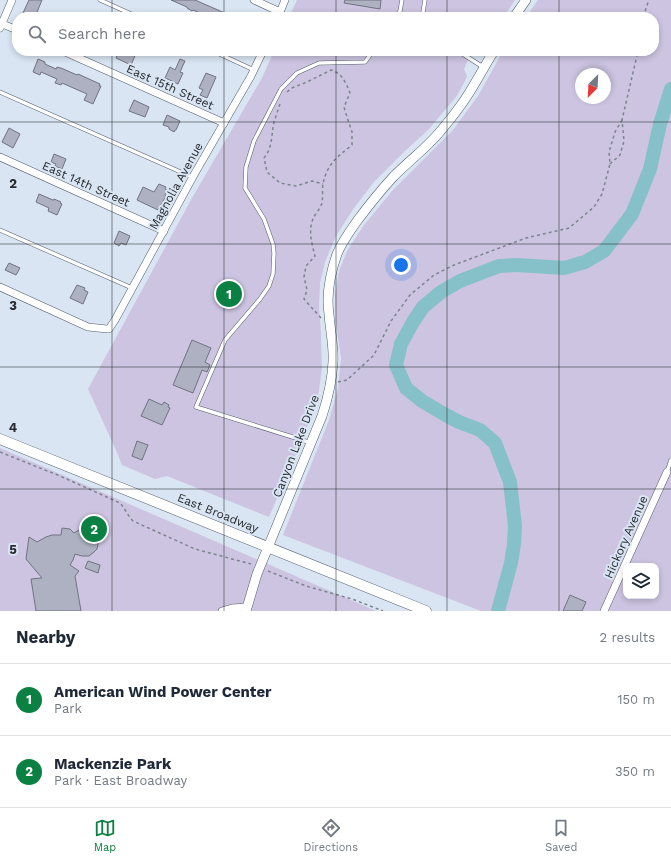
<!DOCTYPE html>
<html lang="en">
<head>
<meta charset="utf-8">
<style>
  body { margin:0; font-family:"Work Sans",sans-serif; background:#f6f6f7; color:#1f2937 }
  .controls { position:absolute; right:12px; bottom:12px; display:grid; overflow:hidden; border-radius:8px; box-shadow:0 2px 6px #0003 }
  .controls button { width:36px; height:36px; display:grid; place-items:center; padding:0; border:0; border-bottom:1px solid #e0e1e3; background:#fff; color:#1f2937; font:20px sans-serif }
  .compass { position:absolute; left:575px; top:68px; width:36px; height:36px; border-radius:50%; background:#fff; box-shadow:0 2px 6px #0003; rotate:204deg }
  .you { position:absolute; left:401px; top:265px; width:14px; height:14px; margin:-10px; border:3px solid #fff; border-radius:50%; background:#1a73e8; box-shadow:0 0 0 6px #1a73e833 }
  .badge { display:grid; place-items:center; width:26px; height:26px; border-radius:50%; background:#0b8043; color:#fff; font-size:13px; font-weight:700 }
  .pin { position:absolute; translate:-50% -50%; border:2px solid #fff; box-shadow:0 1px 4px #0006 }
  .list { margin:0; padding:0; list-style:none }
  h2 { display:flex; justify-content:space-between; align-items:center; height:52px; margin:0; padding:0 16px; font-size:17px }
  h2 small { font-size:13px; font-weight:400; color:#747a83 }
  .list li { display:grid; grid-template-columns:26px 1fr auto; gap:12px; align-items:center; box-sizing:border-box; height:72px; padding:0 16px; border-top:1px solid #e0e1e3 }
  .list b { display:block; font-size:15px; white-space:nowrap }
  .list p { margin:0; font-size:13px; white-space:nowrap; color:#747a83 }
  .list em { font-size:13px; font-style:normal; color:#747a83 }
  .icon { flex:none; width:22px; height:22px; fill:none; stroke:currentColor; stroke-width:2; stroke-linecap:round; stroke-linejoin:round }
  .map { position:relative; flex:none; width:671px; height:611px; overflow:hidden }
  .search { position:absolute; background:#fff; box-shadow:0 2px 6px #0003; left:12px; right:12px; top:12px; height:44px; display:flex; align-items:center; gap:10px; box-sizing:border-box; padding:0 14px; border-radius:16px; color:#747a83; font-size:15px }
  .sheet { height:196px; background:#fff }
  nav { display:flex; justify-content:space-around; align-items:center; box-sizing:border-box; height:56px; border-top:1px solid #e0e1e3; background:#fff; font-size:11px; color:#747a83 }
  nav a { display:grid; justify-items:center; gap:2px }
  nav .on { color:#0b8043 }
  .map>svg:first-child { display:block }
  .green { fill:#ccc4e0; fill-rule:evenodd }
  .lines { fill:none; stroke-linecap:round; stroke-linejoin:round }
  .river { stroke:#86c1c9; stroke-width:14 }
  .building { fill:#aeb1c1; stroke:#707381 }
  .service-casing { stroke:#535d68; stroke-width:4.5 }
  .minor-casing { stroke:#535d68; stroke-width:8 }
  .tertiary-casing { stroke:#535d68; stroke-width:10 }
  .secondary-casing { stroke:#535d68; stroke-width:11 }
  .path { stroke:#7c848e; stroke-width:1.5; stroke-dasharray:3 3; stroke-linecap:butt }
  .service { stroke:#fff; stroke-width:3.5 }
  .minor { stroke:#fff; stroke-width:7 }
  .tertiary { stroke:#fff; stroke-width:9 }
  .secondary { stroke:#fff; stroke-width:10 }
  .grid { fill:none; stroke:#272b30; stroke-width:1; stroke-opacity:0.55 }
  .labels { text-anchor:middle; stroke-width:4; stroke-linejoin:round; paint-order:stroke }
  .street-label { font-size:12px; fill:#272b30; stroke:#d9e5f3 }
  .grid-label { font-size:13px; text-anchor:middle; font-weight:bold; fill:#272b30; stroke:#d9e5f3; stroke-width:4; stroke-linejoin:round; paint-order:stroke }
</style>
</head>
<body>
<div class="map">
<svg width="671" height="611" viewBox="0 0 671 611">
  <rect width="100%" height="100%" fill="#d9e5f3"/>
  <g class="green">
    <path d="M297 0H515L504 17H289Z"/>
    <path d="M538 0H671V611H481L283 535 329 420 338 388 341 358 336 324 335 295 339 271 347 251 364 225 393 190 453 130 478 96 503 51H654V17H526ZM581 74H605V98H581ZM626 566H656V596H626Z"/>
    <path d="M274 51H472L464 69 467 76 463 85 456 97 429 129 404 152 374 182 354 208 336 236 325 262 320 283 319 306 321 334 322 368 318 397 306 430 269 517 167 476 155 479 122 465 116 450 88 389 192 198 262 78Z"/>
    <path d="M0 448 376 611H0Z"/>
  </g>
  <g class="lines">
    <path class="river" d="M498 611 511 563 514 544 515 526 510 482 495 443 480 430 459 422 444 414 422 401 406 388 396 365 401 344 413 322 423 307 441 292 460 281 499 266 517 265 564 268 585 262 604 251 632 214 650 169 660 124 671 89"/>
  </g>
  <g class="building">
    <path d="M29 0H42L35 17H31L23 13Z"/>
    <path d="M171 0H195L234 17H209L193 10 192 11 187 8V7Z"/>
    <path d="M345 0H381L380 9 344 3Z"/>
    <path d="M119 51H137L131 65 116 58Z"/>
    <path d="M38 59 45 62V64L56 69 57 67 60 68H61L77 75 78 74 100 84 99 86H101L93 104 84 100 87 94 62 83 61 85 55 83 57 79 41 72 40 75 33 72Z"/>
    <path d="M180 59 185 61 180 72 183 73 178 84 165 78 170 67 175 70Z"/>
    <path d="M206 73 216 77 207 98 200 95 203 90 199 88Z"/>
    <path d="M134 100 149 107 145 117 129 111Z"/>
    <path d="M167 115 180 121 176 130H175L174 132 169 129V127L163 125Z"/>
    <path d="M9 128 20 134 13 148 2 142Z"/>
    <path d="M54 154 66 159 62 169 55 166 56 164 51 162Z"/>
    <path d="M159 184 166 187 165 189 167 190 165 195 166 196 158 210 137 200 143 187 154 192Z"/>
    <path d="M39 194 53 200H54V199L61 202 60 203 62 204 57 215 48 211 49 208 36 202Z"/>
    <path d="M119 231 130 236 126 245 121 243 119 246 114 243Z"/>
    <path d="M9 263 20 268 16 275 5 270Z"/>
    <path d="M77 285 85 288 84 290 88 292 83 304 70 298Z"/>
    <path d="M192 340 211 348 205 362 210 365 207 372 202 370 193 393 173 385Z"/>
    <path d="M149 399 162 405 164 402 169 405 168 407 170 408 162 425 141 416Z"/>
    <path d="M137 441 148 445 142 460 132 456Z"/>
    <path d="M62 528 70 529 74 533 79 530H89L93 532 96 535 98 539V544L97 549 94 552 89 556H82L75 554 73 560 70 565 79 571 75 576 81 611H36L31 579 42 578 26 559 29 537 37 542 46 537 52 535H61Z"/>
    <path d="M88 561 100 565 98 573 85 568Z"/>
    <path d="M570 595 586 602 582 611H563Z"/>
  </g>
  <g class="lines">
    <g class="service-casing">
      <g id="service">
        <path d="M100 0 138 17"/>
        <path d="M396 17 400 11 402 0"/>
        <path d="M424 17 423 12 425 0"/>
        <path d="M213 51 254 70"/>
        <path d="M458 51 483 67"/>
        <path d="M0 92 192 177"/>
        <path d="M0 230 132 288"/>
        <path d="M311 443 299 439 196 407 225 340 260 299 269 286 273 274 274 253 273 244 264 219 245 188 246 167 254 141 281 89 297 73 319 63 365 62 373 51"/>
        <path d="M667 472 671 460"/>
      </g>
    </g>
    <g class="minor-casing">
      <g id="minor">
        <path d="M254 0 280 12"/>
        <path d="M278 17 285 0"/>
        <path d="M0 23 17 30"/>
        <path d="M0 28 12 0"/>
        <path d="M63 51 224 123"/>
        <path d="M0 157 164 231"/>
        <path d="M0 287 88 327 107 329H109L115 320 195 173 251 76 263 51"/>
        <path d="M222 611 232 608 247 607"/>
        <path d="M604 611 667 472"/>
      </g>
    </g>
    <g class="tertiary-casing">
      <g id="tertiary">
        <path d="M514 17 526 0"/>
        <path d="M246 611 257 574 322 416C328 398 332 381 333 362 334 346 330 330 329 314 326 294 330 274 337 254 342 242 350 231 357 221 369 205 381 190 394 176 408 162 425 149 438 134 449 121 460 108 469 93 478 79 485 65 494 51"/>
      </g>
    </g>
    <g class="secondary-casing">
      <path id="secondary" d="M0 439 426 611"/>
    </g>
    <g class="path">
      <path d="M644 17 646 8 649 0"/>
      <path d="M287 92 292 88 307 82 331 70C342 73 346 83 350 93L344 107 347 117 352 132V145C337 157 327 164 323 184 322 190 323 197 322 203 320 209 315 214 313 219 308 231 312 244 315 256L306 266 304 277 307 290 304 299 321 318"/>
      <path d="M280 104C278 110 276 116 274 122 271 136 273 147 264 158L267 172 280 183 296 186 312 181 323 184"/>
      <path d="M610 164 620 155 624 141 622 120 638 51"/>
      <path d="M338 382 347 380 374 355 391 321 410 295 434 275 454 265 526 238 569 228 594 207 602 194 610 164 609 152 615 132 622 120"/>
      <path d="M0 452 60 476 120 503C125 508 127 515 133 521L195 549 251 564"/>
      <path d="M268 571 306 586 352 599 383 611"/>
    </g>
    <use href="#service" class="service"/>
    <use href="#minor" class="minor"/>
    <use href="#tertiary" class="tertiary"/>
    <use href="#secondary" class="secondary"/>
  </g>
  <path class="grid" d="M112 0V17M224 0V17M336 0V17M447 0V17M559 0V17M112 51V611M224 51V611M336 51V611M447 51V611M559 51V611M0 122H671M0 244H671M0 367H671M0 489H671"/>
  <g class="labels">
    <g class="street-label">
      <text transform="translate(170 87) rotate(24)" y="4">East 15th Street</text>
      <text transform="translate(86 184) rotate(24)" y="4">East 14th Street</text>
      <text transform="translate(176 186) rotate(-61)" y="4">Magnolia Avenue</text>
      <text transform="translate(296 446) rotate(-69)" y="4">Canyon Lake Drive</text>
      <text transform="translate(218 513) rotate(22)" y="4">East Broadway</text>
      <text transform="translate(626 537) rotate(-66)" y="4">Hickory Avenue</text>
    </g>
  </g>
  <g class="grid-label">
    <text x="13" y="188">2</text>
    <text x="13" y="310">3</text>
    <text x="13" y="432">4</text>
    <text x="13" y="554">5</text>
  </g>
</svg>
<div class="controls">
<button><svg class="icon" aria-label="layers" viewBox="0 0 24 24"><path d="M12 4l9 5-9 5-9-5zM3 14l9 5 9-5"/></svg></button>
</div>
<svg class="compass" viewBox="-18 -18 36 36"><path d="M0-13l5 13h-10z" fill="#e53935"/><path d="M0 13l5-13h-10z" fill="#747a83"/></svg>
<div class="you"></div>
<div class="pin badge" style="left:229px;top:294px">1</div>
<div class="pin badge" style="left:94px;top:529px">2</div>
<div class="search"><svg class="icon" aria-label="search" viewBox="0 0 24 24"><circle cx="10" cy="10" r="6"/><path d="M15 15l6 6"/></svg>Search here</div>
</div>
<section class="sheet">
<h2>Nearby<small>2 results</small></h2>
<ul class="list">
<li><span class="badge">1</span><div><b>American Wind Power Center</b><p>Park</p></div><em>150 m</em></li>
<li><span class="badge">2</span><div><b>Mackenzie Park</b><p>Park · East Broadway</p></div><em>350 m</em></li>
</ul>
</section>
<nav>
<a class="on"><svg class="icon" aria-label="map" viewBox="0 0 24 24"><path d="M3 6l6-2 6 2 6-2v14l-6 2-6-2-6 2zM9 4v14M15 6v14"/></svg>Map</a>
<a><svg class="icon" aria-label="directions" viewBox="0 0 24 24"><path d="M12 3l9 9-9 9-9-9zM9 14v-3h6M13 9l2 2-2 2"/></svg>Directions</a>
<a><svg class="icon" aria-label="saved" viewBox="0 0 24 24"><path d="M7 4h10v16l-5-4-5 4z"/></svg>Saved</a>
</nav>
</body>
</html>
